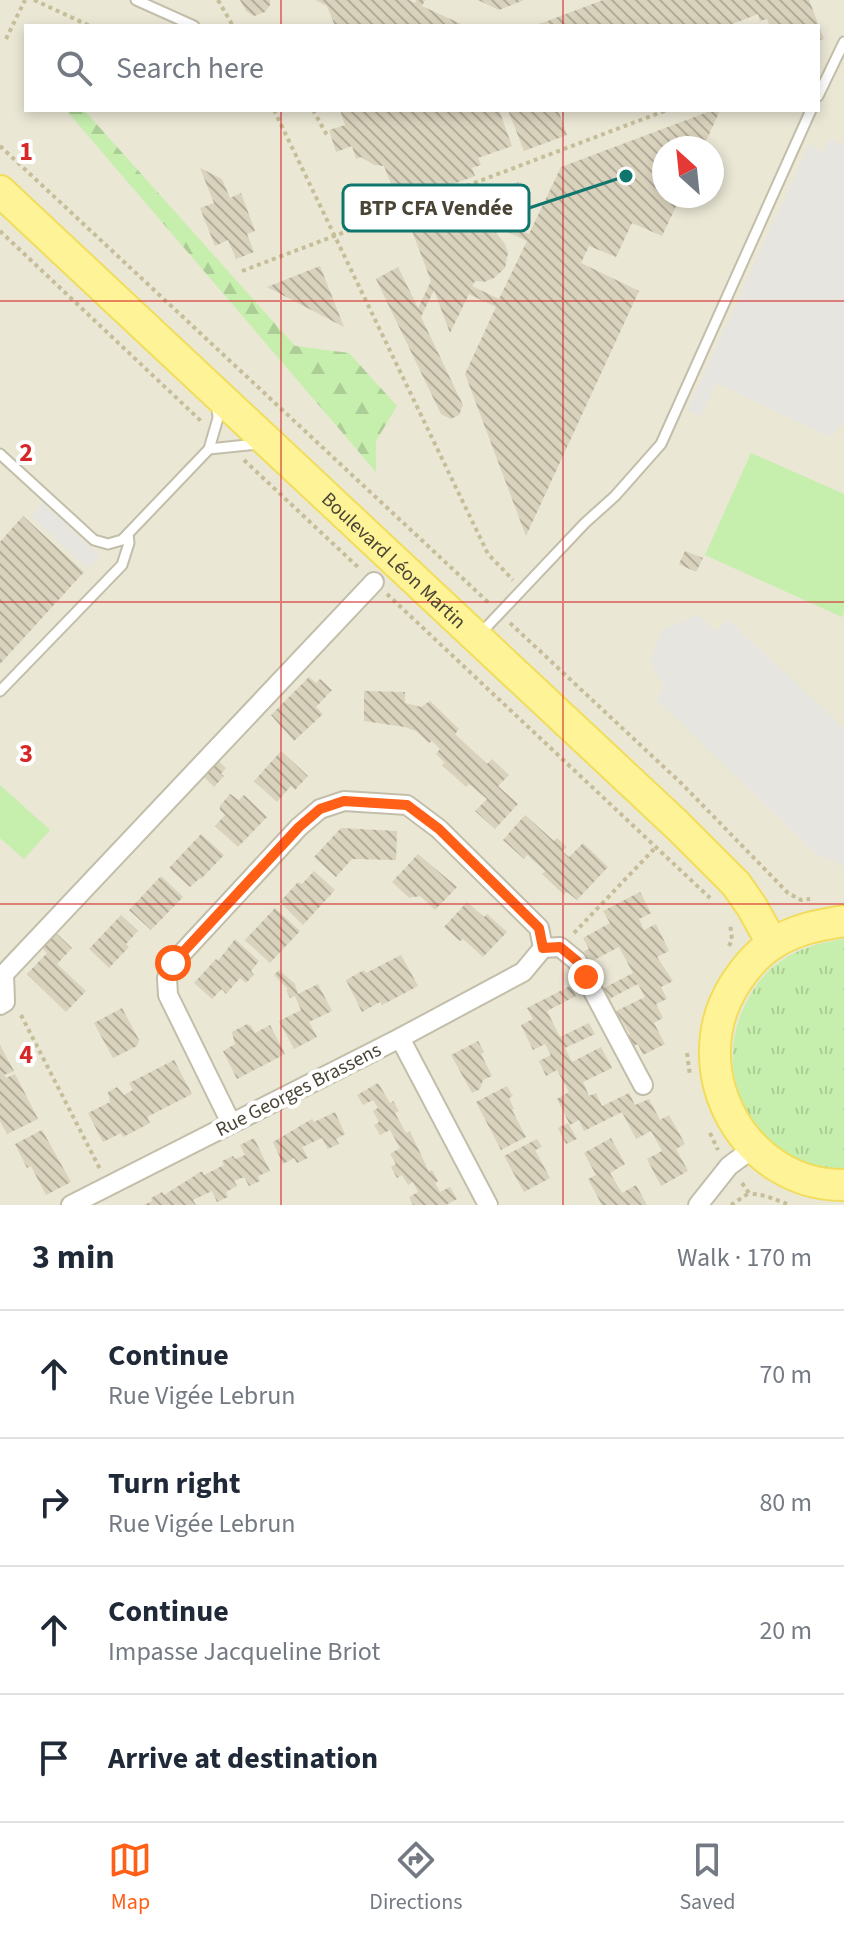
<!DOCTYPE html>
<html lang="en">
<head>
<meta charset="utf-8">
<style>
  body { margin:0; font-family:"Source Sans 3",sans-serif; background:#f6f6f7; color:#1f2937 }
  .compass { position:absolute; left:652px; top:136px; width:72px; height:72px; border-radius:50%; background:#fff; box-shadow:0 4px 12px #0003; rotate:333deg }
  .stop { position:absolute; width:24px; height:24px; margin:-18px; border:6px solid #ff5f16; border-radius:50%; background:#fff }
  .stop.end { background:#ff5f16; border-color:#fff; box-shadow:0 2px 8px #0008 }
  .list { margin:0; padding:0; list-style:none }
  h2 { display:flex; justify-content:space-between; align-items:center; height:104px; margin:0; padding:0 32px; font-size:34px }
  h2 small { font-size:26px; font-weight:400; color:#747a83 }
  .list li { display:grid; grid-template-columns:52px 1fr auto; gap:24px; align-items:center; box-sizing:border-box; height:128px; padding:0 32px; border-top:2px solid #e0e1e3 }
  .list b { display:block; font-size:30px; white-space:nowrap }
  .list p { margin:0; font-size:26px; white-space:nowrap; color:#747a83 }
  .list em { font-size:26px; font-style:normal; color:#747a83 }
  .icon { flex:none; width:44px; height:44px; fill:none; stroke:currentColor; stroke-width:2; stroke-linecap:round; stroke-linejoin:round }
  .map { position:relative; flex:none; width:844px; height:1205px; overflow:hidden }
  .search { position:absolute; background:#fff; box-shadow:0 4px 12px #0003; left:24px; right:24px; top:24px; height:88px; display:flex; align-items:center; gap:20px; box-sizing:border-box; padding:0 28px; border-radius:0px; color:#747a83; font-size:30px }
  .sheet { height:616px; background:#fff }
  nav { display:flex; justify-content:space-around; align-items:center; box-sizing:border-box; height:112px; border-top:2px solid #e0e1e3; background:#fff; font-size:22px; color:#747a83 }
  nav a { display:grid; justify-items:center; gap:4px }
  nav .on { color:#ff5f16 }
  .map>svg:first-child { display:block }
  .residential { fill:#eae7d5; fill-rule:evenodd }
  .grass { fill:url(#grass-tufts) }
  .forest { fill:url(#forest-firs) }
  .pitch { fill:#c6eead }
  .parking { fill:#e6e5e0 }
  .building { fill:url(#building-back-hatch); fill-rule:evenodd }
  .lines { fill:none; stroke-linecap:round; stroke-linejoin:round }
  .lane-casing { stroke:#c2bea9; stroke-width:13 }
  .street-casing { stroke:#c2bea9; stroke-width:22 }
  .primary-casing { stroke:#f1dd5b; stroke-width:34 }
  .path { stroke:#c6bd99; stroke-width:4; stroke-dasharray:4 4; stroke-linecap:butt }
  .lane { stroke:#fff; stroke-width:9 }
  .street { stroke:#fff; stroke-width:18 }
  .primary { stroke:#fff398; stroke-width:30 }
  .route { stroke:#ff5f16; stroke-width:10 }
  .grid { fill:none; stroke:#d62828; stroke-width:2; stroke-opacity:0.55 }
  .labels { text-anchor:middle; stroke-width:8; stroke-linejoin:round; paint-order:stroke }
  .street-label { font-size:20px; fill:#4a4536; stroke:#fff }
  .grid-label { font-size:26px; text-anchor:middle; font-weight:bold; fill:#d62828; stroke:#fff; stroke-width:8; stroke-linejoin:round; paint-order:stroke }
  .leader { fill:none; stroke:#0f766e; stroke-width:3 }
  .callout-dot { fill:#0f766e; stroke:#fff; stroke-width:3 }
  .callout { fill:#fff; stroke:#0f766e; stroke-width:3 }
  .callout-label { font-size:22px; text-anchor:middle; font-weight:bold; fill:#4a4536 }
</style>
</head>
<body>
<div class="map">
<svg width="844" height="1205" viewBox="0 0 844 1205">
  <defs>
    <pattern id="grass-tufts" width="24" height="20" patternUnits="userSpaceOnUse" patternTransform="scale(2)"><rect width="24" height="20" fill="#c6eead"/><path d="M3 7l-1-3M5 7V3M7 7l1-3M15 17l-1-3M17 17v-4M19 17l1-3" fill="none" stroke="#accd95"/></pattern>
    <pattern id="forest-firs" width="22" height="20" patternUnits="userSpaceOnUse" patternTransform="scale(2)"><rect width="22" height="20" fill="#c6eead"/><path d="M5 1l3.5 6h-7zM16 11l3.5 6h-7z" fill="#accd95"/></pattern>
    <pattern id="building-back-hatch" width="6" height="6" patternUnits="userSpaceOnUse" patternTransform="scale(2)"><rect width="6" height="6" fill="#d9d2bc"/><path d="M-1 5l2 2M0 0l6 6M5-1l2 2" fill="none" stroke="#b2ac9a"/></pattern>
  </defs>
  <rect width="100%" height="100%" fill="#f6f4e8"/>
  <path class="residential" d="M0 0H844V1205H0ZM26 26H818V110H26ZM664 148H712V196H664Z"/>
  <path class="grass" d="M844 939V1172C822 1169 798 1166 781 1151 737 1116 720 1060 743 1009 752 990 764 972 781 961 800 947 821 943 844 939Z"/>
  <path class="forest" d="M66 110H84L295 346 349 353 397 406 376 441V472Z"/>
  <g class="pitch">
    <path d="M751 453 844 494V612L842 617 705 555Z"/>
    <path d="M0 785 50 830 24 859 0 838Z"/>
  </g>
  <g class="parking">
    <path d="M830 139 844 145V422L830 437 716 383 701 416 687 411 809 145 823 152Z"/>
    <path d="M43 503 100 556 88 569 31 516Z"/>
    <path d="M698 615 716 631 728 619 844 729V865L817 855 657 699 664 687 650 661 662 630Z"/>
  </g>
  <g class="building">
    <path d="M240 0H270V5L265 12 254 16 246 11Z"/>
    <path d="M315 0H409L415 3 416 0H425L422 6 461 24 335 26 327 6Z"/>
    <path d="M478 0H524L499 10Z"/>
    <path d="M603 0H809L824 39 818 41V26H770L767 19 760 21 758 14 727 26H534Z"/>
    <path d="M340 110H499L512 146 478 158 481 165 472 168 475 176 399 204 384 166 374 165 361 157 356 159 352 146 336 152 329 130 345 125Z"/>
    <path d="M508 110H558L567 135 524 151Z"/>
    <path d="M713 110H720L703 148H664V196H681L662 236 632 223 616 257 589 246 581 263 639 291 526 536 465 374 496 307 469 294 450 333 434 290 421 317 463 405 459 415 451 419 441 414 376 279 398 267 418 308 431 281 409 223 519 182 502 221 529 234 561 167ZM499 228 527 241 499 299 472 286 475 281 484 282 494 278 505 268 508 253 505 244 496 233Z"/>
    <path d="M200 168 222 179 230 198 241 193 255 231 247 234 254 252 236 259 228 240 215 246 200 208 214 203Z"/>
    <path d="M320 266 344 327 267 287Z"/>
    <path d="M23 516 84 572 0 664V542Z"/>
    <path d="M685 551 703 558 696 572 679 564Z"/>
    <path d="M309 677 316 683 320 679 332 690 316 707 323 714 294 741 271 715Z"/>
    <path d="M364 691 405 692V703L421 707 430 701 459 729 455 734 487 764 492 759 509 775 498 786 518 804 495 829 475 811 487 799 469 784 466 787 442 765 445 763 436 754 440 749 432 741 429 743 416 731 405 727 364 721Z"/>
    <path d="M281 751 308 776 295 790 291 786 277 802 254 781Z"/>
    <path d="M215 758 226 768 221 774 224 776 214 787 203 776 213 766Z"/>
    <path d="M230 794 239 800 244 795 267 817 238 847 215 826 225 815 220 810V806Z"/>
    <path d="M525 815 554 841 557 838 567 847 562 851 569 857 583 843 608 867 577 900 567 892 564 895 542 874 545 871 527 855 524 859 503 840Z"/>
    <path d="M341 828 397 831 396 860 352 859 336 877 314 857Z"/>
    <path d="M201 834 224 855 201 879 200 878 190 887 169 868Z"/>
    <path d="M418 854 457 887 435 910 420 896 409 898 392 882Z"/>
    <path d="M314 871 335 890 303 925 280 902 298 882 302 884Z"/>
    <path d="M161 876 183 897 151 930 129 910Z"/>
    <path d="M640 892 651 913 639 919 644 930 656 924 669 951 657 957 673 981 661 987 667 999 656 1004 663 1018 654 1023 665 1044 643 1055 638 1044 629 1048 623 1037 630 1034 616 1011 645 997 638 984 609 999 604 988 633 973 619 947 590 962 584 951 589 949 583 938 610 923 603 911Z"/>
    <path d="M467 902 484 917 487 914 507 932 483 957 463 939 460 941 444 927Z"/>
    <path d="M275 908 300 931 270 963 245 940Z"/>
    <path d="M121 915 138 931 126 944 129 947 109 968 89 949Z"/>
    <path d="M54 931 72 948 57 964 86 991 66 1012 27 974 47 953 40 946Z"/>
    <path d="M235 939 259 961 251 971 254 975 246 983 240 978 226 994 222 989 212 999 194 983 216 959 218 961Z"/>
    <path d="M401 955 418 986 382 1005 380 1002 362 1012 346 980 364 970 366 973Z"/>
    <path d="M279 970 295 984 298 994 318 984 332 1011 309 1022 317 1037 294 1049 279 1021 301 1010 295 996 290 998 286 990 288 989 274 975Z"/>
    <path d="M570 986 576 996 547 1011 560 1037 589 1023 595 1034 565 1048 572 1062 601 1047 612 1068 583 1082 589 1096 596 1093 602 1106 629 1093 635 1105 649 1099 660 1120 669 1115 685 1144 676 1149 688 1171 661 1186 647 1159 662 1151 651 1131 636 1139 622 1112 584 1131 579 1120 570 1125 557 1099 569 1092 557 1070 546 1076 539 1061 551 1055 545 1044 533 1050 521 1025 533 1019 527 1008Z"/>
    <path d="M122 1008 139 1040 137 1046 113 1058 94 1023Z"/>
    <path d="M247 1024 251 1026 255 1033 270 1025 285 1054 237 1079 223 1051 235 1044 232 1032Z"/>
    <path d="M478 1041 484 1052 481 1054 492 1076 483 1080 480 1089 472 1093 451 1055Z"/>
    <path d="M0 1045 14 1071 4 1075 6 1078 15 1074 38 1119 7 1134 0 1121Z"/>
    <path d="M174 1060 192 1094 147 1117 150 1123 123 1137 121 1133 103 1142 88 1113 110 1102 108 1092 117 1087 124 1095 133 1090 129 1083Z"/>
    <path d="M378 1083 390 1103 393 1101 399 1111 395 1113 406 1133 410 1131 429 1172 432 1170 438 1181 435 1183 440 1192 450 1187 457 1199 446 1205H413L409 1197 418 1192 413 1182 408 1185 402 1175 397 1178 391 1167 396 1164 390 1154 400 1148 390 1130 380 1135 374 1125 379 1122 373 1111 378 1108 373 1100 363 1105 357 1095Z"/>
    <path d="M507 1086 513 1096 509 1098 514 1109 512 1110 526 1137 501 1150 476 1102Z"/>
    <path d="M335 1112 345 1134 336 1139 339 1144 328 1149 322 1138 302 1147 308 1158 297 1163 294 1158 283 1164 273 1142 312 1119 314 1122Z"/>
    <path d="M568 1123 577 1139 566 1144 558 1128Z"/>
    <path d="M42 1130 71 1182 46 1195 31 1166 27 1168 15 1144Z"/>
    <path d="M254 1138 270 1171 258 1176 260 1181 249 1186 244 1177 234 1181 237 1186 226 1192 228 1197 217 1202 212 1191 193 1200 196 1205H144L152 1201 151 1198 162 1192 164 1195 202 1171 204 1175 224 1165 222 1161 233 1156 235 1159 245 1155 240 1145Z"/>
    <path d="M611 1138 625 1164 610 1173 622 1193 636 1185 647 1205H602L588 1179 596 1175 584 1153Z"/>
    <path d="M537 1139 542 1147 535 1150 550 1178 524 1192 504 1156Z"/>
  </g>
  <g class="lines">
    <g class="lane-casing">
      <g id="lane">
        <path d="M136 0 194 26"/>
        <path d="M818 96 844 42"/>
        <path d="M217 405 218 418 209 449 257 444"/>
        <path d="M0 454 94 540 108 544 122 540 209 449"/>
        <path d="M480 634 585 523 615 496 661 444 811 110"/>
        <path d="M0 691 122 565 129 543 128 534"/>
      </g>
    </g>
    <g class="street-casing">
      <g id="street">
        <path d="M543 948 560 947 577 961 643 1085"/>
        <path d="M0 1005 5 1002 4 974 374 582"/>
        <path d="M231 1123 168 995 167 978 173 963 299 827 320 809 344 801 407 805 439 829 539 928 543 948 523 972 400 1038"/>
        <path d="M71 1205 400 1038 488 1205"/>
        <path d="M698 1205 729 1166 752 1149"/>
      </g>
    </g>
    <g class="primary-casing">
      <g id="primary">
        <path id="s1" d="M0 191 677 825 736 884 752 907 772 943"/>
        <path d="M844 921C819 925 796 929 774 943 757 953 743 971 733 987 682 1072 745 1186 844 1185"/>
      </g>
    </g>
    <g class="path">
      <path d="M34 0 90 26"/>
      <path d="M218 0 233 26"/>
      <path d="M6 39 25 0"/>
      <path d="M274 110 488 554 513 580"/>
      <path d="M313 110 328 137"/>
      <path d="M0 146 489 603"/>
      <path d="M0 231 202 422"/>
      <path d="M242 271 667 110"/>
      <path d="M244 460 360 569"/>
      <path d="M387 594 710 898"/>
      <path d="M510 623 682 784 788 893 801 900 810 899"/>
      <path d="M574 933 656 847"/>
      <path d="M729 946 732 940 730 923"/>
      <path d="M21 1015 101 1171"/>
      <path d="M687 1053 690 1076"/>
      <path d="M710 1133 718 1150"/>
      <path d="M742 1183 749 1193 766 1196 790 1205"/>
      <path d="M731 1205 749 1193"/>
    </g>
    <use href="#lane" class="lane"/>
    <use href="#street" class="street"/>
    <use href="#primary" class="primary"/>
  </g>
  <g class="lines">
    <path class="route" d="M173 963 299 827 320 809 344 801 407 805 439 829 539 928 543 948 560 947 577 961 586 977"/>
  </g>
  <path class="grid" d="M281 0V26M563 0V26M281 110V1205M563 110V1205M0 301H844M0 602H844M0 904H844"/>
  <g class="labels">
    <g class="street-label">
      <text dy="7" stroke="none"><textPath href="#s1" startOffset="540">Boulevard Léon Martin</textPath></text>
      <text transform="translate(298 1089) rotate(-27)" y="7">Rue Georges Brassens</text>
    </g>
  </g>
  <g class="grid-label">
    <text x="26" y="160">1</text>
    <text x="26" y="461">2</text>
    <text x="26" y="762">3</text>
    <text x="26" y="1063">4</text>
  </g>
  <path class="leader" d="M626 176L529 208"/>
  <circle class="callout-dot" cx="626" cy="176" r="8"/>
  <rect class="callout" x="343" y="185" width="186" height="46" rx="8"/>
  <g class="callout-label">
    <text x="436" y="215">BTP CFA Vendée</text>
  </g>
</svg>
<svg class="compass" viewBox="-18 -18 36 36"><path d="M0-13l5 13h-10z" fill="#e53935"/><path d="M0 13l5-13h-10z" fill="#747a83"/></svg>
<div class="stop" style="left:173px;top:963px"></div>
<div class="stop end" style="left:586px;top:977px"></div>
<div class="search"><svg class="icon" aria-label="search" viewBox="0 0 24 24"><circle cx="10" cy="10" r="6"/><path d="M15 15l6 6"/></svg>Search here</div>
</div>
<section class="sheet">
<h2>3 min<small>Walk · 170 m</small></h2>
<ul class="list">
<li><svg class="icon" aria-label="ahead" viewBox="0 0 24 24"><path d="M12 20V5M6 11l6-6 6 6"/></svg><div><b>Continue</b><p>Rue Vigée Lebrun</p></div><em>70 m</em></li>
<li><svg class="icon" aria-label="right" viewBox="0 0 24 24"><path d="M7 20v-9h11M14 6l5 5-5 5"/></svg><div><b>Turn right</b><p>Rue Vigée Lebrun</p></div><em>80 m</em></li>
<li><svg class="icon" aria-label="ahead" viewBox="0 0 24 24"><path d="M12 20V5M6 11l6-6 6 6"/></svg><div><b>Continue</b><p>Impasse Jacqueline Briot</p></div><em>20 m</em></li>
<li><svg class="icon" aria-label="arrive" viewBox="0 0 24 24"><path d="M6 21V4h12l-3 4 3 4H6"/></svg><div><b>Arrive at destination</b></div></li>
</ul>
</section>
<nav>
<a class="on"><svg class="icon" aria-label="map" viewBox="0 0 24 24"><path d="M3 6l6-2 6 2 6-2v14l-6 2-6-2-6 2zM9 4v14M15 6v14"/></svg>Map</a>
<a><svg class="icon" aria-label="directions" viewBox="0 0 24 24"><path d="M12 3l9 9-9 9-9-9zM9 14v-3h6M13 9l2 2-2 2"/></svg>Directions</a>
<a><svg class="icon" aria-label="saved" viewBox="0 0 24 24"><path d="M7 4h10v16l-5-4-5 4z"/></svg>Saved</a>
</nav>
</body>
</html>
